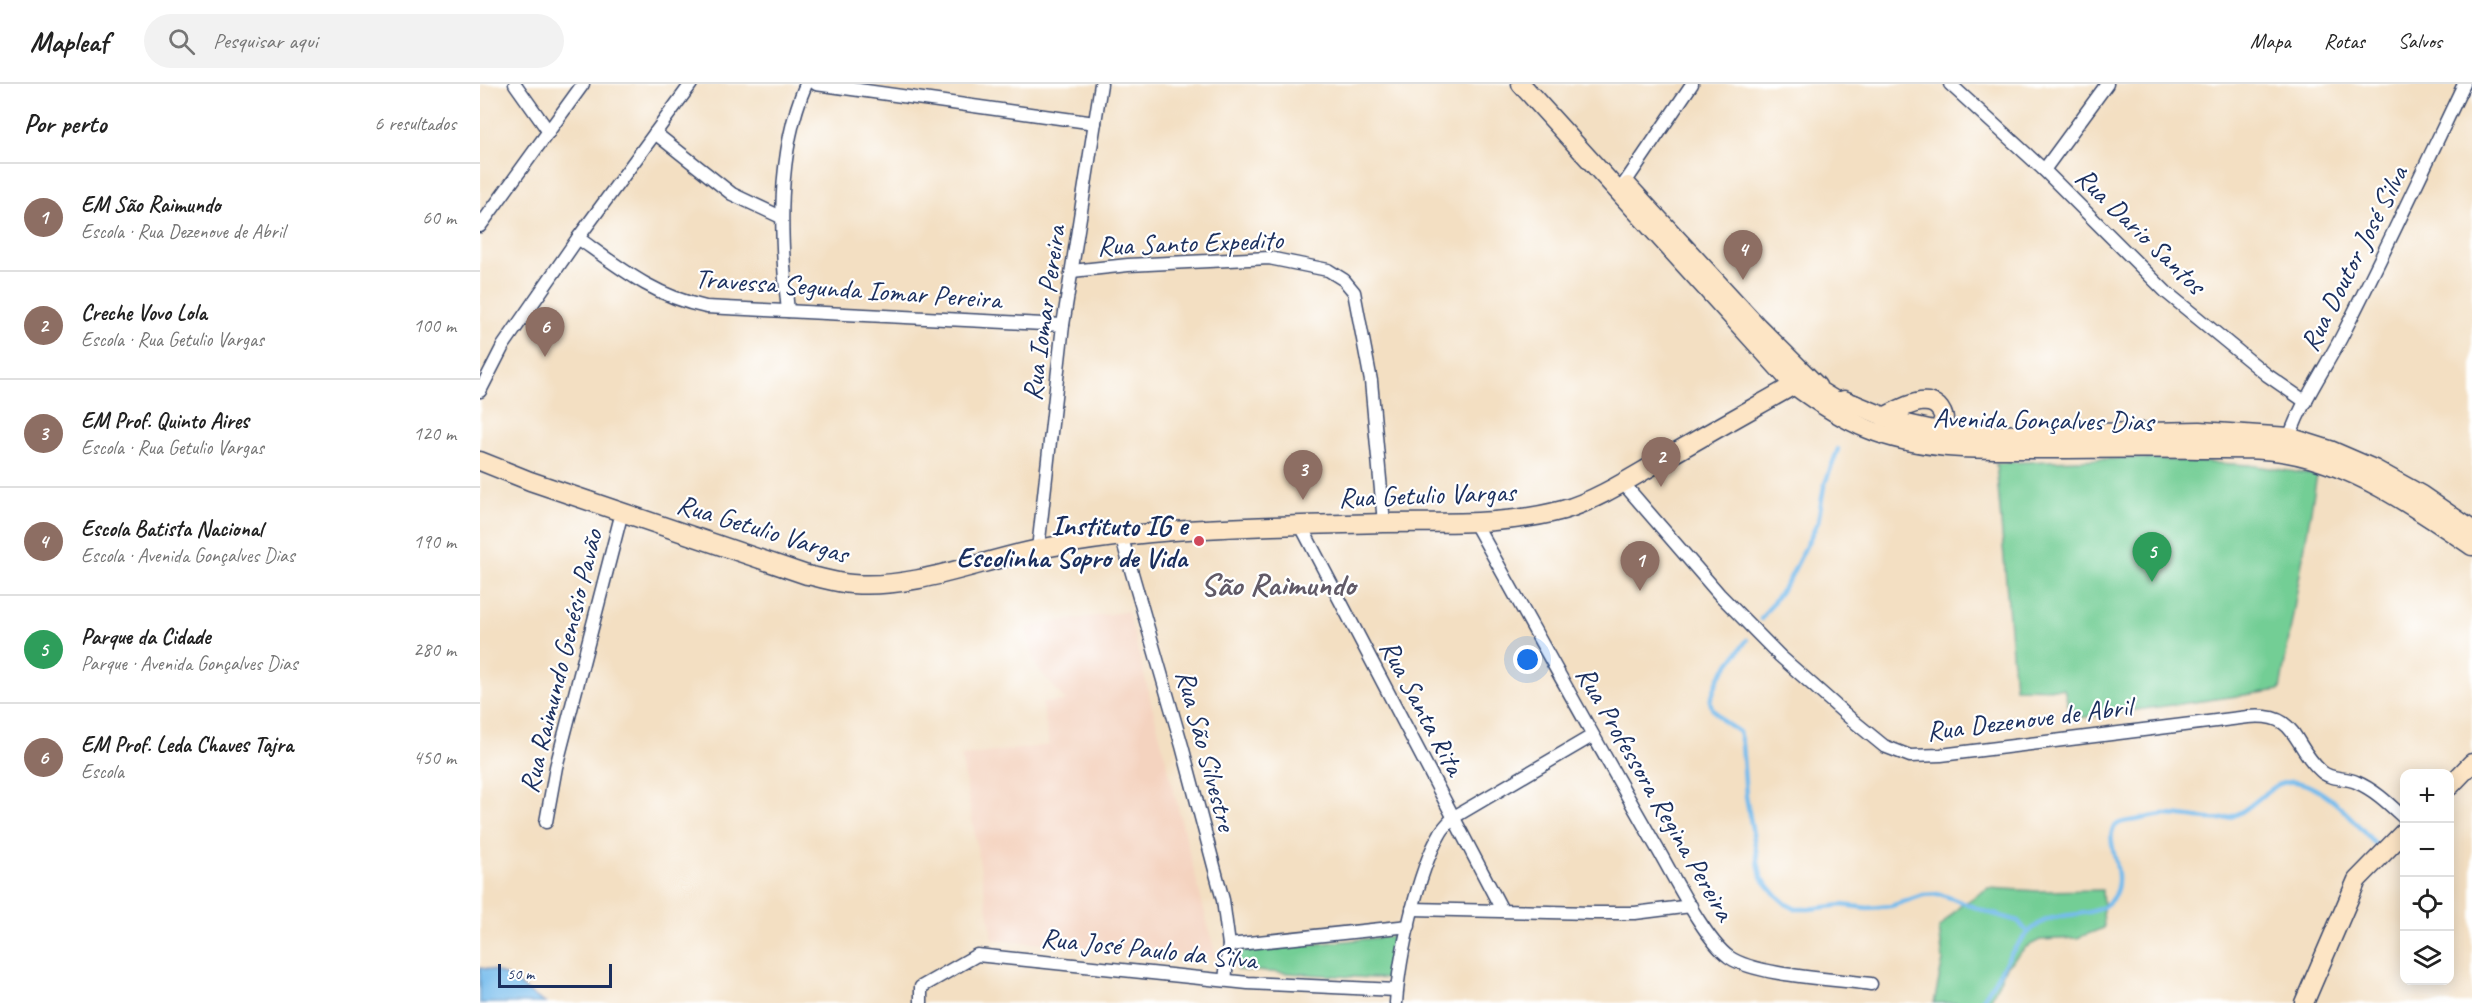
<!DOCTYPE html>
<html lang="pt">
<head>
<meta charset="utf-8">
<style>
  body { margin:0; font-family:Caveat,sans-serif; background:#f2f2f2; color:#222 }
  .controls { position:absolute; right:18px; bottom:18px; display:grid; overflow:hidden; border-radius:12px; box-shadow:0 3px 15px #0003 }
  .controls button { width:54px; height:54px; display:grid; place-items:center; padding:0; border:0; border-bottom:2px solid #e0e0e0; background:#fff; color:#222; font:30px sans-serif }
  .scale { position:absolute; left:18px; bottom:15px; width:114px; box-sizing:border-box; padding-left:6px; border:3px solid #1b2f5e; border-top:0; font-size:16px; line-height:21px; white-space:nowrap; color:#1b2f5e; -webkit-text-stroke:4px #fff; paint-order:stroke }
  .you { position:absolute; left:1048px; top:576px; width:21px; height:21px; margin:-15px; border:4px solid #fff; border-radius:50%; background:#1a73e8; box-shadow:0 0 0 9px #1a73e833 }
  .badge { display:grid; place-items:center; width:39px; height:39px; border-radius:50%; background:#d93025; color:#fff; font-size:20px; font-weight:700 }
  .pin { position:absolute; translate:-50% -50px; filter:drop-shadow(0 2px 3px #0008) }
  .pin::after { content:''; position:absolute; top:32px; width:21px; height:18px; background:inherit; clip-path:polygon(0 0,100% 0,50% 100%) }
  .list { margin:0; padding:0; list-style:none }
  h2 { display:flex; justify-content:space-between; align-items:center; height:78px; margin:0; padding:0 24px; font-size:26px }
  h2 small { font-size:20px; font-weight:400; color:#767676 }
  .list li { display:grid; grid-template-columns:39px 1fr auto; gap:18px; align-items:center; box-sizing:border-box; height:108px; padding:0 24px; border-top:2px solid #e0e0e0 }
  .list b { display:block; font-size:22px; white-space:nowrap }
  .list p { margin:0; font-size:20px; white-space:nowrap; color:#767676 }
  .list em { font-size:20px; font-style:normal; color:#767676 }
  .icon { flex:none; width:33px; height:33px; fill:none; stroke:currentColor; stroke-width:2; stroke-linecap:round; stroke-linejoin:round }
  .map { position:relative; flex:none; width:1992px; height:919px; overflow:hidden }
  header { display:flex; align-items:center; gap:36px; box-sizing:border-box; height:84px; padding:0 30px; background:#fff; border-bottom:2px solid #e0e0e0 }
  header strong { font-size:28px }
  nav { display:flex; gap:33px; margin-inline-start:auto; font-size:21px }
  .search { width:420px; height:54px; background:#f2f2f2; display:flex; align-items:center; gap:15px; box-sizing:border-box; padding:0 21px; border-radius:33px; color:#767676; font-size:22px }
  main { display:flex }
  aside { flex:1; background:#fff }
  .map>svg:first-child { display:block }
  .built { fill:#f4d3bf }
  .green { fill:#73ce95; stroke:#477e7a; stroke-width:1.5 }
  .water { fill:#75bbec; stroke:#4875a5; stroke-width:1.5 }
  .lines { fill:none; stroke-linecap:round; stroke-linejoin:round }
  .stream { stroke:#75bbec; stroke-width:4.5 }
  .street-casing { stroke:#3b496d; stroke-width:15 }
  .secondary-casing { stroke:#3b496d; stroke-width:21 }
  .street { stroke:#fff; stroke-width:12 }
  .secondary { stroke:#fde5c5; stroke-width:18 }
  .poi-dot { fill:#d1495b; stroke:#fff; stroke-width:2 }
  .labels { text-anchor:middle; stroke-width:4.5; stroke-linejoin:round; paint-order:stroke }
  .street-label { font-size:28px; fill:#1b2f5e; stroke:#fff }
  .poi-label { font-size:28px; font-weight:bold; fill:#1b2f5e; stroke:#fff; text-anchor:end }
  .quarter-label { font-size:32px; font-weight:bold; fill:#615a67; stroke:#fff }
</style>
</head>
<body>
<header>
<strong>Mapleaf</strong>
<div class="search"><svg class="icon" aria-label="search" viewBox="0 0 24 24"><circle cx="10" cy="10" r="6"/><path d="M15 15l6 6"/></svg>Pesquisar aqui</div>
<nav><a>Mapa</a><a>Rotas</a><a>Salvos</a></nav>
</header>
<main>
<aside>
<h2>Por perto<small>6 resultados</small></h2>
<ul class="list">
<li><span class="badge" style="background:#8d6e63">1</span><div><b>EM São Raimundo</b><p>Escola · Rua Dezenove de Abril</p></div><em>60 m</em></li>
<li><span class="badge" style="background:#8d6e63">2</span><div><b>Creche Vovo Lola</b><p>Escola · Rua Getulio Vargas</p></div><em>100 m</em></li>
<li><span class="badge" style="background:#8d6e63">3</span><div><b>EM Prof. Quinto Aires</b><p>Escola · Rua Getulio Vargas</p></div><em>120 m</em></li>
<li><span class="badge" style="background:#8d6e63">4</span><div><b>Escola Batista Nacional</b><p>Escola · Avenida Gonçalves Dias</p></div><em>190 m</em></li>
<li><span class="badge" style="background:#2e9e5b">5</span><div><b>Parque da Cidade</b><p>Parque · Avenida Gonçalves Dias</p></div><em>280 m</em></li>
<li><span class="badge" style="background:#8d6e63">6</span><div><b>EM Prof. Leda Chaves Tajra</b><p>Escola</p></div><em>450 m</em></li>
</ul>
</aside>
<div class="map">
<svg width="1992" height="919" viewBox="0 0 1992 919">
  <rect width="100%" height="100%" fill="#fff"/>
  <filter id="ink" filterUnits="userSpaceOnUse"><feTurbulence type="fractalNoise" baseFrequency=".0167" numOctaves="2"/><feDisplacementMap in="SourceGraphic" scale="12" xChannelSelector="R" yChannelSelector="G"/><feConvolveMatrix kernelMatrix="1 2 1 2 8 2 1 2 1" color-interpolation-filters="sRGB"/></filter>
  <filter id="wash" filterUnits="userSpaceOnUse"><feTurbulence type="fractalNoise" baseFrequency=".008" numOctaves="4" result="noise"/><feDisplacementMap in="SourceGraphic" scale="24" xChannelSelector="R" yChannelSelector="G"/><feGaussianBlur stdDeviation="1.35" result="paint"/><feColorMatrix in="noise" values="0 0 0 0 0 0 0 0 0 0 0 0 0 0 0 0 0 1.4 0 .05"/><feComposite in="paint" operator="in"/></filter>
  <g filter="url(#wash)">
    <rect width="100%" height="100%" fill="#f3dfc2"/>
    <path class="built" d="M648 527 736 873 513 856 481 672 569 661 562 619 586 617 555 581 546 543Z"/>
    <g class="green">
      <path d="M1654 374 1769 381 1837 391 1800 606 1592 635 1584 605 1535 604 1516 379Z"/>
      <path d="M1508 804 1558 807 1622 806 1624 844 1597 854 1560 856 1546 863 1526 883 1509 919H1454L1463 876 1459 844 1479 823Z"/>
      <path d="M914 852 909 895 757 886 758 868Z"/>
    </g>
    <path class="water" d="M0 884C28 886 42 906 65 919H0Z"/>
    <g class="lines">
      <g class="stream">
        <path d="M1281 535 1309 496 1338 438 1344 402 1358 365"/>
        <path d="M1267 556 1239 593 1230 617 1232 624 1243 637 1259 648 1262 660 1266 712 1281 793 1296 811 1306 820 1316 825H1329L1362 821 1388 824 1411 822 1443 811 1460 810 1510 829 1538 837 1548 849"/>
        <path d="M1500 919C1519 895 1530 861 1556 842 1577 825 1613 837 1631 816 1652 792 1618 751 1638 740 1643 737 1650 737 1656 736 1665 734 1674 732 1683 731 1702 730 1723 737 1742 735 1760 733 1771 720 1785 710 1789 707 1795 702 1800 700 1832 686 1877 739 1895 760"/>
      </g>
    </g>
  </g>
  <g filter="url(#ink)">
    <g class="lines">
      <g class="street-casing">
        <g id="street">
          <path d="M35 0 69 48"/>
          <path d="M336 0 615 39"/>
          <path d="M1470 0 1564 86 1686 208 1787 291 1826 318"/>
          <path d="M175 49 252 110 301 133"/>
          <path d="M1564 86 1627 0"/>
          <path d="M1140 106 1212 0"/>
          <path d="M0 142 103 0"/>
          <path d="M98 154C140 184 174 212 226 223L583 241"/>
          <path d="M592 187 648 181 789 174 848 186 864 196 874 208 891 297 904 439"/>
          <path d="M308 227C300 153 296 70 326 0"/>
          <path d="M0 307 23 262 98 154 211 0"/>
          <path d="M1808 360C1813 331 1849 278 1863 250 1905 168 1944 84 1984 0"/>
          <path d="M1143 399 1239 510 1300 572 1371 635 1404 662 1430 672 1461 671 1768 633C1819 628 1811 660 1841 687 1850 696 1865 693 1876 698 1895 706 1909 720 1924 734"/>
          <path d="M995 439C1055 547 1115 656 1177 764 1193 791 1225 856 1249 873 1276 892 1356 895 1391 900"/>
          <path d="M821 442 1022 826"/>
          <path d="M641 451 702 662 743 816 749 861 745 896"/>
          <path d="M558 465 583 241 621 0"/>
          <path d="M66 738 76 683 142 428"/>
          <path d="M932 825 1111 829H1155L1211 822"/>
          <path d="M749 861 929 842"/>
          <path d="M441 919V903L497 871 768 899 916 906"/>
          <path d="M916 919C919 874 937 789 960 750 963 744 969 738 974 733L1112 652"/>
        </g>
      </g>
      <g class="secondary-casing">
        <g id="secondary">
          <path d="M1041 0 1314 301C1337 318 1361 334 1388 345 1441 367 1501 365 1557 365 1612 365 1666 364 1721 365 1749 365 1779 364 1807 369 1875 381 1936 424 1992 462"/>
          <path d="M1148 102 1278 243 1337 302"/>
          <path d="M1364 316 1418 338 1467 349 1510 351 1720 347 1809 353 1850 366 1894 385 1941 411 1992 446"/>
          <path d="M1404 333C1422 324 1455 303 1464 334L1460 344 1451 352"/>
          <path d="M0 377 50 397 327 491C342 494 358 499 372 500 435 505 499 477 559 465 674 442 787 442 903 439 963 438 1024 442 1083 426 1116 417 1154 392 1184 375 1227 350 1270 326 1314 301L1328 300 1354 316 1374 320"/>
          <path d="M1970 702 1992 679"/>
          <path d="M1824 919 1877 796 1924 748"/>
        </g>
      </g>
      <use href="#street" class="street"/>
      <use href="#secondary" class="secondary"/>
    </g>
  </g>
  <circle class="poi-dot" cx="719" cy="457" r="6"/>
  <g class="labels">
    <g class="street-label">
      <text transform="translate(1661 146) rotate(44)" y="10">Rua Dario Santos</text>
      <text transform="translate(710 158) rotate(-2)" y="10">Rua Santo Expedito</text>
      <text transform="translate(1873 174) rotate(-63)" y="10">Rua Doutor José Silva</text>
      <text transform="translate(368 204) rotate(4)" y="10">Travessa Segunda Iomar Pereira</text>
      <text transform="translate(563 229) rotate(-82)" y="10">Rua Iomar Pereira</text>
      <text transform="translate(1563 335) rotate(1)" y="10">Avenida Gonçalves Dias</text>
      <text transform="translate(947 410) rotate(-2)" y="10">Rua Getulio Vargas</text>
      <text transform="translate(283 444) rotate(17)" y="10">Rua Getulio Vargas</text>
      <text transform="translate(80 577) rotate(-76)" y="10">Rua Raimundo Genésio Pavão</text>
      <text transform="translate(943 623) rotate(62)" y="10">Rua Santa Rita</text>
      <text transform="translate(1549 634) rotate(-7)" y="10">Rua Dezenove de Abril</text>
      <text transform="translate(727 666) rotate(75)" y="10">Rua São Silvestre</text>
      <text transform="translate(1176 709) rotate(60)" y="10">Rua Professora Regina Pereira</text>
      <text transform="translate(669 864) rotate(6)" y="10">Rua José Paulo da Silva</text>
    </g>
    <g class="poi-label">
      <text x="707" y="451">Instituto IG e<tspan x="707" dy="32">Escolinha Sopro de Vida</tspan></text>
    </g>
    <g class="quarter-label">
      <text x="798" y="511">São Raimundo</text>
    </g>
  </g>
</svg>
<div class="controls">
<button>+</button>
<button>−</button>
<button><svg class="icon" aria-label="locate" viewBox="0 0 24 24"><circle cx="12" cy="12" r="6"/><path d="M12 2v4M12 18v4M2 12h4M18 12h4"/></svg></button>
<button><svg class="icon" aria-label="layers" viewBox="0 0 24 24"><path d="M12 4l9 5-9 5-9-5zM3 14l9 5 9-5"/></svg></button>
</div>
<div class="scale">50 m</div>
<div class="you"></div>
<div class="pin badge" style="left:1160px;top:507px;background:#8d6e63">1</div>
<div class="pin badge" style="left:1181px;top:403px;background:#8d6e63">2</div>
<div class="pin badge" style="left:823px;top:416px;background:#8d6e63">3</div>
<div class="pin badge" style="left:1263px;top:196px;background:#8d6e63">4</div>
<div class="pin badge" style="left:1672px;top:498px;background:#2e9e5b">5</div>
<div class="pin badge" style="left:65px;top:273px;background:#8d6e63">6</div>
</div>
</main>
</body>
</html>
